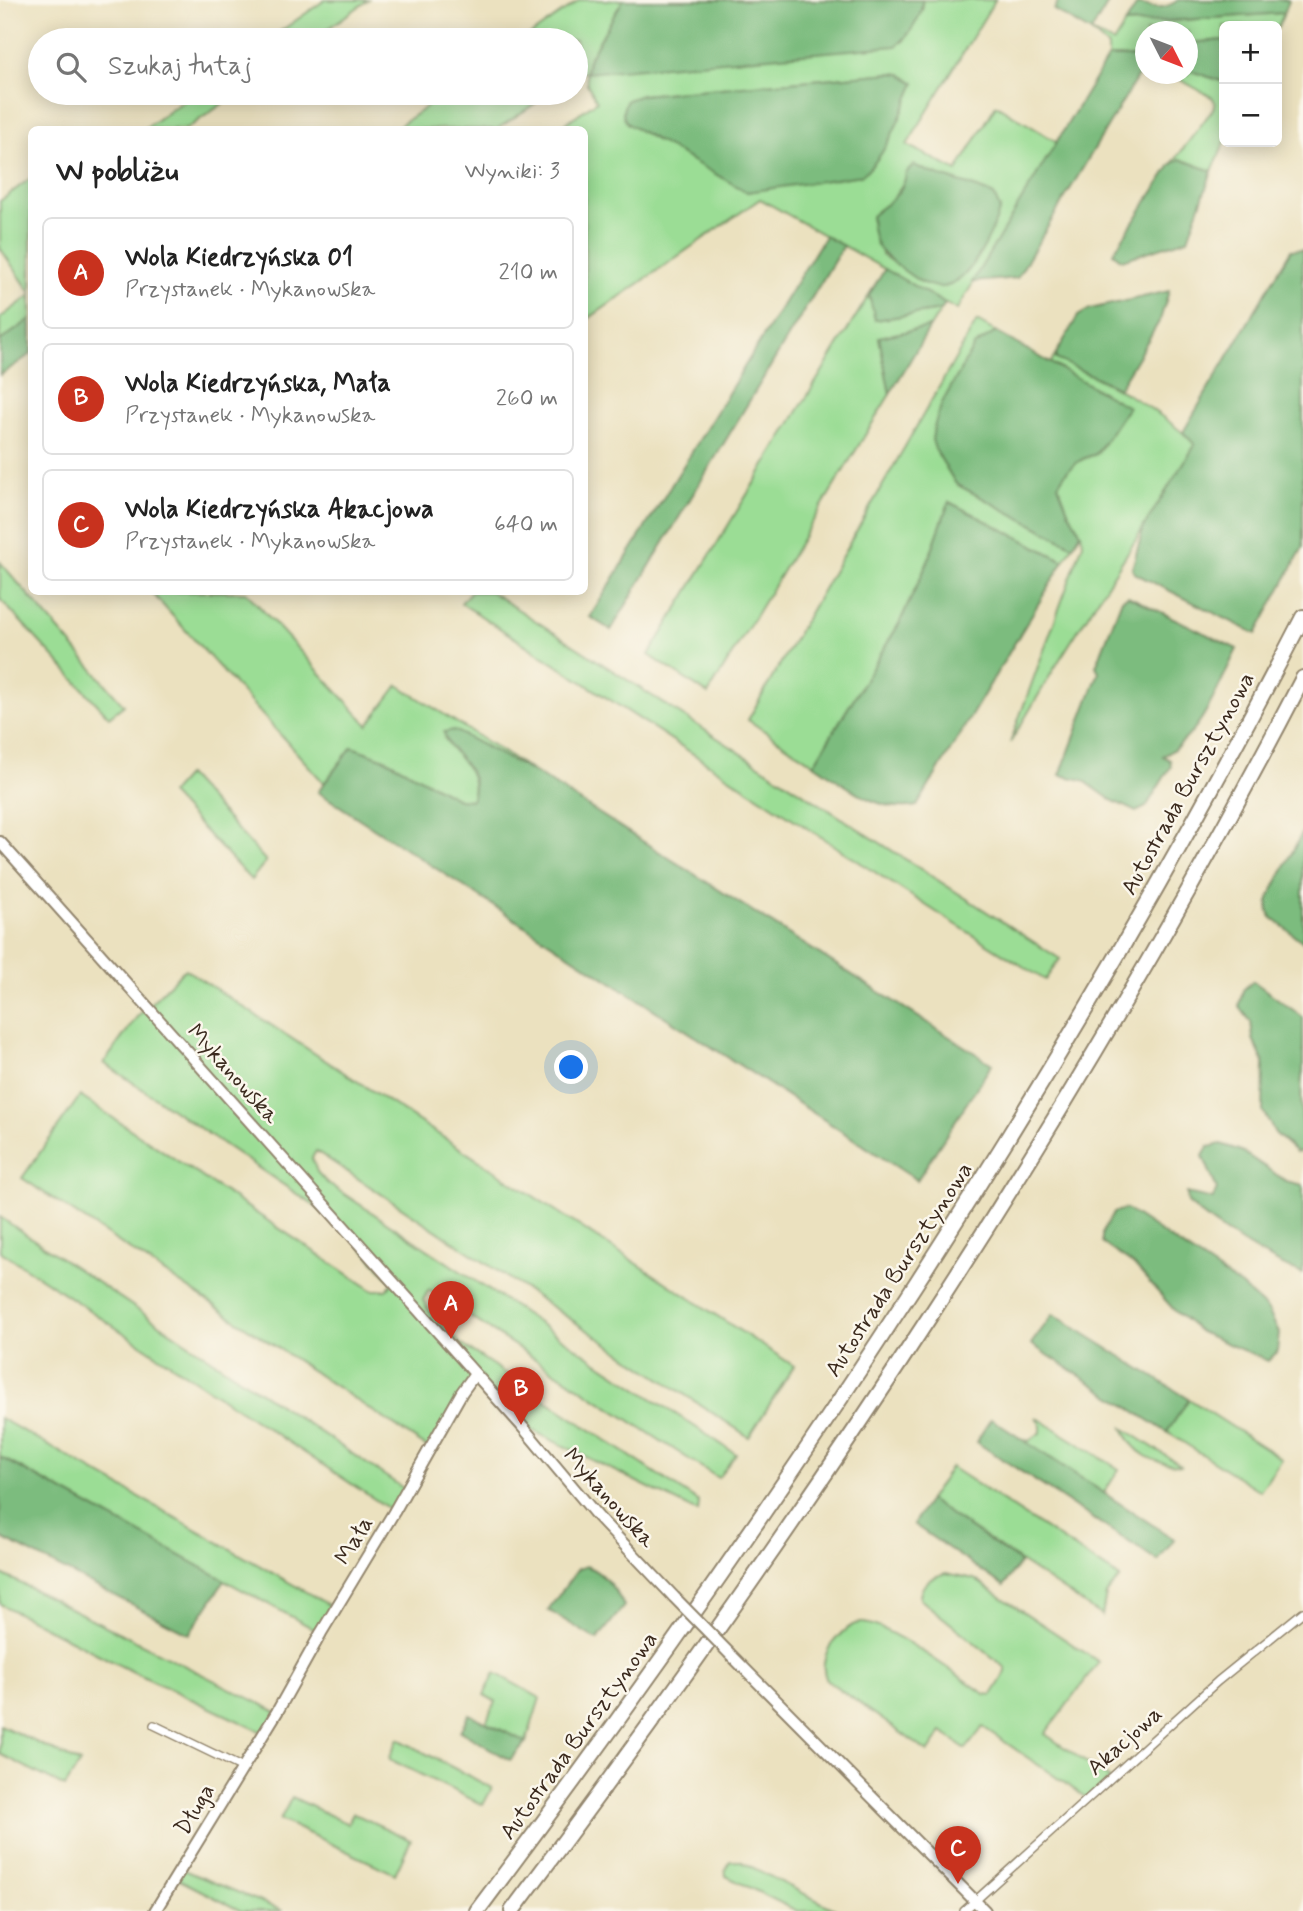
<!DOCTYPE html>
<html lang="pl">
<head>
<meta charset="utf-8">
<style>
  body { margin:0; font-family:Mynerve,sans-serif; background:#f2f2f2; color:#222 }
  .controls { position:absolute; right:21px; top:21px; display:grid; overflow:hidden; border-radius:10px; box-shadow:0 4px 18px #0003 }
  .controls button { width:63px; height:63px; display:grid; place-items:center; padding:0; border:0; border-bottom:2px solid #e0e0e0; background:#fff; color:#222; font:35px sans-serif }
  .compass { position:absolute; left:1135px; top:21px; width:63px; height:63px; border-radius:50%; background:#fff; box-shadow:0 4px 18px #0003; rotate:132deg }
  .you { position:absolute; left:572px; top:1068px; width:24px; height:24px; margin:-18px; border:5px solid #fff; border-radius:50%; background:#1a73e8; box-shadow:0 0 0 10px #1a73e833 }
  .badge { display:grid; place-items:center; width:46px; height:46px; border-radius:50%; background:#c8321e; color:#fff; font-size:23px; font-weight:700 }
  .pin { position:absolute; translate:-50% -58px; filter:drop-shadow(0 2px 4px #0008) }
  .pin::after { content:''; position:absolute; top:37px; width:24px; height:21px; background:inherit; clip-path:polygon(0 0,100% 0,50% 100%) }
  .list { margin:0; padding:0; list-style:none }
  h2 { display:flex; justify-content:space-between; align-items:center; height:91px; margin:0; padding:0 28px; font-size:30px }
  h2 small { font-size:23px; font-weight:400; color:#767676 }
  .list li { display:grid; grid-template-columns:46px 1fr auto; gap:21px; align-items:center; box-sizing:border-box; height:112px; margin:0 14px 14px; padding:0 14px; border:2px solid #e0e0e0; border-radius:10px }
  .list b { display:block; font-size:26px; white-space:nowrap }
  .list p { margin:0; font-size:23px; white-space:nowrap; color:#767676 }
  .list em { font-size:23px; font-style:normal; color:#767676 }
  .icon { flex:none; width:38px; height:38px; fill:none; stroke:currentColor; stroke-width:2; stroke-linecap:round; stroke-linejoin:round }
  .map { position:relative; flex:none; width:1303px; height:1911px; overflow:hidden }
  .search { position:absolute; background:#fff; box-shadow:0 4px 18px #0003; left:28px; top:28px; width:560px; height:77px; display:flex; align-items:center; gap:18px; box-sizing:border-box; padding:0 24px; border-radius:38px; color:#767676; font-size:26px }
  .panel { position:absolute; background:#fff; box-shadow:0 4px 18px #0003; left:28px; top:126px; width:560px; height:469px; border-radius:10px }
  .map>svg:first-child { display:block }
  .green { fill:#9bdd95; stroke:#6b845a; stroke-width:2; fill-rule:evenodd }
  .forest { fill:#7cbc7e; stroke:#5c734e; stroke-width:2 }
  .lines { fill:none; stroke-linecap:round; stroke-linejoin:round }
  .street-casing { stroke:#93866e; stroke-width:10 }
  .secondary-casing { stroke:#93866e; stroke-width:14 }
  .highway-casing { stroke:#93866e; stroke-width:18 }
  .street { stroke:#fff; stroke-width:7 }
  .secondary { stroke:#fff; stroke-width:10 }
  .highway { stroke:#fff; stroke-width:14 }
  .secondary-bridge-casing { stroke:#93866e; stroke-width:14; stroke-linecap:butt }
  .secondary-bridge { stroke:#fff; stroke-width:10 }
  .labels { text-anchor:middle; stroke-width:5; stroke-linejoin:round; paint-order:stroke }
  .street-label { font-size:23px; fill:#3b2a1e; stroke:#fbf7ec }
</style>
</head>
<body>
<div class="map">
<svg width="1303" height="1911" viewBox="0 0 1303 1911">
  <rect width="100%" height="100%" fill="#fbf7ec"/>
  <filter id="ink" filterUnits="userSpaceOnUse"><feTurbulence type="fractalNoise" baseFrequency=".0143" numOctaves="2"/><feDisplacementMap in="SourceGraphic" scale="14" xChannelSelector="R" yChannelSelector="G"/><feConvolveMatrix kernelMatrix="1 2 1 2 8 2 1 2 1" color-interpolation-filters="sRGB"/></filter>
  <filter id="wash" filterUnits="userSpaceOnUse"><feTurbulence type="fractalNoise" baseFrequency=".00686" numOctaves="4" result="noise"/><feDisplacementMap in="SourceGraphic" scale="28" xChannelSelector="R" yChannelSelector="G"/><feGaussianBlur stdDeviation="1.57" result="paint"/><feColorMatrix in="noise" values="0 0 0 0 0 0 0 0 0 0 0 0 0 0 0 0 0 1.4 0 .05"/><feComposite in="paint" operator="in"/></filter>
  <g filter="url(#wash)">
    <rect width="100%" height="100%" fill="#ebe1bf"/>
    <g class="green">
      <path d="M325 0H368L312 40H268Z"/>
      <path d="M580 0H623L588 60 586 72 903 42 923 8 922 0H995L907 145 957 171 996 105 1057 142 957 310 760 199 585 321 584 130 557 129 597 101 587 84 586 73 582 72 576 76V40H523ZM891 73 901 74 781 186 747 192 628 124 641 95ZM914 166C940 179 968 182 993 195L1000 209 922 283 882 255 877 211 891 202Z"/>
      <path d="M1284 13 1277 29V26H1224V40L1188 43V32H1146L1145 57H1108V47L1091 32 1113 43 1125 24Z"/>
      <path d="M1188 70 1224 82 1225 142 1212 171 1180 159 1171 165 1213 109 1215 103 1213 98 1170 74H1188Z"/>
      <path d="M195 93H238L186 129H144Z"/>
      <path d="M447 93H551L497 129H394Z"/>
      <path d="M31 178V293L0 248V201Z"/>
      <path d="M31 295V319L0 341V318Z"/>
      <path d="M869 295 876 320 941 310 930 327 879 337 890 394 708 694 649 655Z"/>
      <path d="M977 321 996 332 974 346 935 449 956 484 1073 546 1064 561 949 502 927 564 899 624 814 764 748 720Z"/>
      <path d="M1057 352V359C1106 382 1157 406 1196 445L1060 659 1010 743 1083 543 1081 533 1069 513 1058 485C1067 468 1078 459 1097 454L1128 407 1051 363Z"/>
      <path d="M0 562 124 705 109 717 0 599Z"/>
      <path d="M151 592H246L368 725 398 685 542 777 485 746 445 739C460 755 481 778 471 800L458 799 385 759 352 747 324 783Z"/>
      <path d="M470 592H491L1060 959 1045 980 944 917 461 603Z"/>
      <path d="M187 775 266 861 251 880 170 794Z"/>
      <path d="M185 969 794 1366 749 1437 316 1151 312 1158 317 1172 326 1182 736 1454 718 1478 429 1290 423 1300 429 1310 461 1344 699 1502 698 1512 521 1425 475 1375 430 1449 22 1178 80 1096 372 1290H386L393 1283 341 1224 104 1063 137 1017Z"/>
      <path d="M0 1217 406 1490 394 1512 0 1251Z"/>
      <path d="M1189 1399 1282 1459 1260 1491 1167 1432Z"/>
      <path d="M1036 1417 1119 1469 1104 1493 1020 1438 1029 1441 1041 1432V1426Z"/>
      <path d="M0 1418 336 1609 321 1633 0 1457Z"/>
      <path d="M1123 1428 1182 1466C1153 1463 1134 1455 1123 1428Z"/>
      <path d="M951 1467 1120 1578 1106 1594 1102 1616 929 1500Z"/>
      <path d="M0 1573 277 1712 264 1733 125 1668 0 1604Z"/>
      <path d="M946 1573 974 1579 1099 1662 1045 1734 1110 1779 1088 1799 983 1727 966 1749 942 1732 928 1752 827 1680C821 1669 824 1655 831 1645 838 1636 848 1624 860 1623 884 1620 962 1679 985 1694L992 1695 1006 1672V1668L920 1599C920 1583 932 1577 946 1573Z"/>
      <path d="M495 1673 540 1698 526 1742 486 1723 495 1701 484 1695Z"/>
      <path d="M0 1725 80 1763 65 1787 0 1754Z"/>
      <path d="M398 1739 492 1788 483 1805 389 1759Z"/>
      <path d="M292 1797 348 1824 353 1813 411 1840 395 1874 280 1820Z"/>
      <path d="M730 1861H740L838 1911H797L726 1876 725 1870Z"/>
      <path d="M181 1869 283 1911H241L176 1878Z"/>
    </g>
    <g class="forest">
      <path d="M623 0H922C924 14 908 38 896 46L586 73 588 60Z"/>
      <path d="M1059 0H1110L1091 32 1054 10Z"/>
      <path d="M1178 0H1288L1289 1 1284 13 1125 24 1137 4C1153 7 1164 11 1178 0Z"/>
      <path d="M1224 40V82L1188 70V43Z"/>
      <path d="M1108 57H1145V64L1017 278 972 282Z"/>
      <path d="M891 73 901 74 915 83C903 110 886 158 862 175L747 192 628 124C621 116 622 110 627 100L641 95Z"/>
      <path d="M1180 159 1212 171 1188 239 1122 260 1113 253 1171 165Z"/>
      <path d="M914 165C940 179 968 182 994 195L1000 209C993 231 969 288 940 287 925 287 913 277 902 269 879 252 872 245 871 216 886 203 904 195 906 173Z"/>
      <path d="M825 236 843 246 611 630 590 617Z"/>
      <path d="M1303 249V547L1256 634 1134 573 1132 569 1144 526 1195 445 1183 432 1291 250Z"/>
      <path d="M885 269 945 304 941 310 875 320 869 295Z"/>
      <path d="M1169 291 1160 320 1119 388 1056 359 1057 352 1078 316 1090 309Z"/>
      <path d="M31 319V354L0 375V341Z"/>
      <path d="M930 327 890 394 879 337Z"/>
      <path d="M996 332 1128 407 1096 454C1078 459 1067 468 1058 485L1069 513 1081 533 1073 546 956 484 935 449 932 440 934 427 942 403 974 346Z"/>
      <path d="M949 502 1064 561 917 806C877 814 846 785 814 764L899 624 927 564Z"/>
      <path d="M1128 596 1237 649C1218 686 1202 736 1163 756L1170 760 1171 766 1146 807 1136 812 1111 800 1083 780 1060 775 1099 672 1096 666 1122 599Z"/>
      <path d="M454 730 542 777 992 1064 917 1180 318 792 352 747 385 759 458 799 471 800C485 770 448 756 444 732Z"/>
      <path d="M1303 831V942L1271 917 1268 910 1269 898Z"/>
      <path d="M1253 981 1303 1017V1072C1299 1080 1303 1137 1303 1151L1296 1152 1275 1133 1263 1111 1264 1063 1253 1039 1251 1022 1239 1006 1243 990Z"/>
      <path d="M1221 1144 1241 1151 1286 1181 1303 1185V1274C1267 1260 1217 1229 1188 1203L1187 1193 1213 1199 1217 1189 1203 1156 1208 1147Z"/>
      <path d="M1126 1209 1241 1286 1268 1310 1279 1333 1277 1352 1268 1361 1200 1332 1175 1311 1134 1265 1102 1243V1233L1114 1212Z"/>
      <path d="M1053 1314 1189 1399 1167 1432 1031 1344Z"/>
      <path d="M991 1419 1174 1539 1158 1561 976 1442Z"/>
      <path d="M0 1457 225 1580 189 1634 0 1537Z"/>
      <path d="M929 1500 1020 1562 1004 1586 913 1524Z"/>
      <path d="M586 1566C604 1573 616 1590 624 1606L597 1640 548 1610 578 1569Z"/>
      <path d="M469 1714 526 1742 510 1760 460 1731Z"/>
    </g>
  </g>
  <g filter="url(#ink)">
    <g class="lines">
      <g class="street-casing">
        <g id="street">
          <path d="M154 1725 243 1768"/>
          <path d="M964 1911 1218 1681 1303 1612"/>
        </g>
      </g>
      <g class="secondary-casing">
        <g id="secondary">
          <path d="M0 842 521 1425 598 1517 674 1597"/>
          <path d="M730 1654 985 1911"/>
          <path d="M155 1911 277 1712 321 1633 394 1512 462 1392 475 1374"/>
        </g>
      </g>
      <g class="highway-casing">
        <g id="highway">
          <path d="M477 1911C785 1501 1068 1073 1303 617"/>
          <path d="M512 1911C805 1521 1079 1112 1303 678"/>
        </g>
      </g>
      <use href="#street" class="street"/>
      <use href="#secondary" class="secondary"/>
      <use href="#highway" class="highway"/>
      <g class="secondary-bridge-casing">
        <path id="secondary-bridge" d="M674 1597 730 1654"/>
      </g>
      <use href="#secondary-bridge" class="secondary-bridge"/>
    </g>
  </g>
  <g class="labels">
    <g class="street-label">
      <text transform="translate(1187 783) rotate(-61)" y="8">Autostrada Bursztynowa</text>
      <text transform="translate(234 1073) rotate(48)" y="8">Mykanowska</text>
      <text transform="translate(898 1269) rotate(-57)" y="8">Autostrada Bursztynowa</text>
      <text transform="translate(610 1497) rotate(48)" y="8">Mykanowska</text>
      <text transform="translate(353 1540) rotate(-59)" y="8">Mała</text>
      <text transform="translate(578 1735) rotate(-54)" y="8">Autostrada Bursztynowa</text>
      <text transform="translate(1124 1740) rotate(-42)" y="8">Akacjowa</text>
      <text transform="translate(194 1809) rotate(-59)" y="8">Długa</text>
    </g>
  </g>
</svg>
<div class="controls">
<button>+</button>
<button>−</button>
</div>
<svg class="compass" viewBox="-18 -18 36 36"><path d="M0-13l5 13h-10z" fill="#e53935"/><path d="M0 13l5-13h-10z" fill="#767676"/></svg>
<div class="you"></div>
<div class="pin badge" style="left:451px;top:1339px">A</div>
<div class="pin badge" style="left:521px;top:1425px">B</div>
<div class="pin badge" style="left:958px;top:1884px">C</div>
<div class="search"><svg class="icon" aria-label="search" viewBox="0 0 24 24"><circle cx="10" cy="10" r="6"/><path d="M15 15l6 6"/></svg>Szukaj tutaj</div>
<section class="panel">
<h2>W pobliżu<small>Wyniki: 3</small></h2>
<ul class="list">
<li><span class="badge">A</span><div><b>Wola Kiedrzyńska 01</b><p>Przystanek · Mykanowska</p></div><em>210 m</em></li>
<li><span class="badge">B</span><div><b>Wola Kiedrzyńska, Mała</b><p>Przystanek · Mykanowska</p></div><em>260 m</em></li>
<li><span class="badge">C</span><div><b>Wola Kiedrzyńska Akacjowa</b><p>Przystanek · Mykanowska</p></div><em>640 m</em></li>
</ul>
</section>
</div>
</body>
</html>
